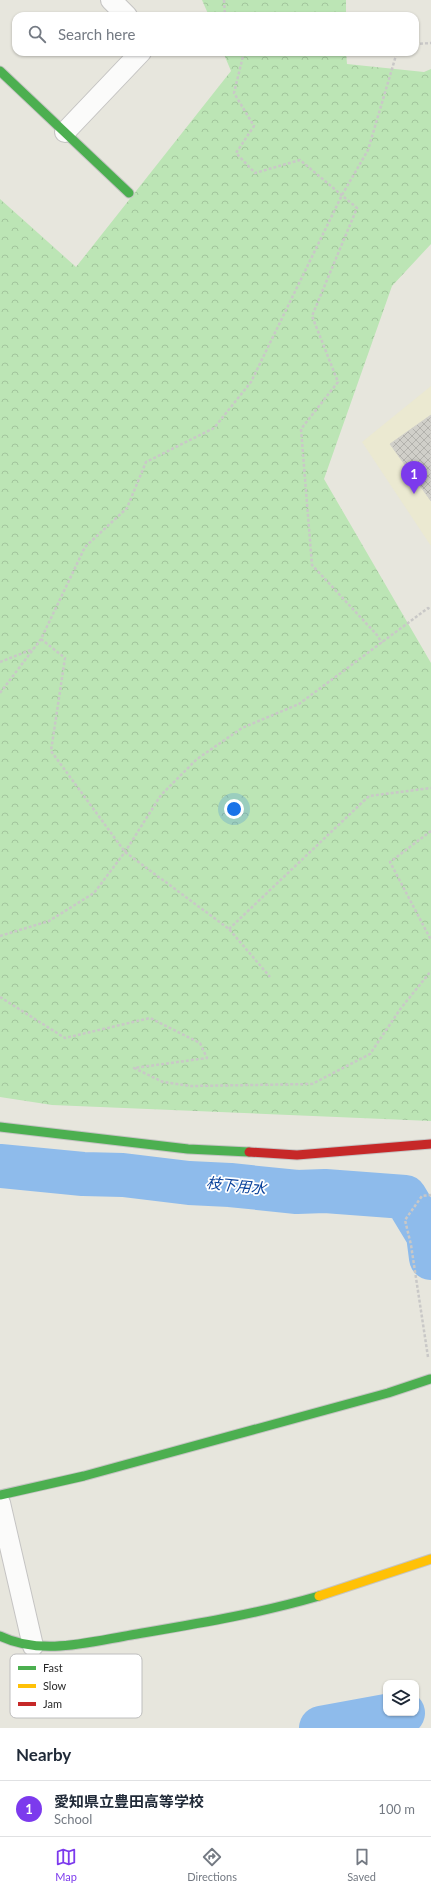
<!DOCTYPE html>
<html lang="en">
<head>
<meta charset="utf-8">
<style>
  body { margin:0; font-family:Lato,"Noto Sans JP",sans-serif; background:#f6f6f7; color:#1f2937 }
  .controls { position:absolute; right:12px; bottom:12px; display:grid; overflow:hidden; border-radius:8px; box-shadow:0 1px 3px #0004 }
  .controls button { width:36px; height:36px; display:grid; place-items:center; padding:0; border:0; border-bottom:1px solid #e0e1e3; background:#fff; color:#1f2937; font:20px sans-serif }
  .you { position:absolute; left:234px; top:809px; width:14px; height:14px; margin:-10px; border:3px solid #fff; border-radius:50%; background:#1a73e8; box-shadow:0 0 0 6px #1a73e833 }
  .badge { display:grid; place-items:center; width:26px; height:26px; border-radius:50%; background:#7c3aed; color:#fff; font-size:13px; font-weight:700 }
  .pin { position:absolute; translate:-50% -33px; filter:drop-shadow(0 1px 2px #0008) }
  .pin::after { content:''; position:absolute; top:21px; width:14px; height:12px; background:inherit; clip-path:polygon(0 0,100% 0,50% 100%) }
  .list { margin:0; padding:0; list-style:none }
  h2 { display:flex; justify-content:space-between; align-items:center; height:52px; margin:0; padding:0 16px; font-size:17px }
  h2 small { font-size:13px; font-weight:400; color:#747a83 }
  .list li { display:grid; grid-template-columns:26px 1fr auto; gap:12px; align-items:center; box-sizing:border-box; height:56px; padding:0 16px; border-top:1px solid #e0e1e3 }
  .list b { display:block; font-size:15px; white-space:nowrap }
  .list p { margin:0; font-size:13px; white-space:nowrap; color:#747a83 }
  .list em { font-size:13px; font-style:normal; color:#747a83 }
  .icon { flex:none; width:22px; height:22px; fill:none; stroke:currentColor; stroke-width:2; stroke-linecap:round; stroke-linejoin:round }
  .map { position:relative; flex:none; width:431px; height:1728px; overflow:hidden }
  .search { position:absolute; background:#fff; box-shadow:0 1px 3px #0004; left:12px; right:12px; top:12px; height:44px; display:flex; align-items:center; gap:10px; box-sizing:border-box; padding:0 14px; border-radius:12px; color:#747a83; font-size:15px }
  .sheet { height:108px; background:#fff }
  nav { display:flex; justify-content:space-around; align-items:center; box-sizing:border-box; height:56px; border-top:1px solid #e0e1e3; background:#fff; font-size:11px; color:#747a83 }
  nav a { display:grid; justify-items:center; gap:2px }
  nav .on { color:#7c3aed }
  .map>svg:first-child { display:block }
  .education { fill:#ebe9d1 }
  .forest { fill:url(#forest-crowns) }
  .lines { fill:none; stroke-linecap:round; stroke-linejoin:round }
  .river { stroke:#8ebbeb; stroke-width:44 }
  .building { fill:url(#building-cross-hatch); stroke:#d2d1ca }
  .street-casing { stroke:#c5c4c3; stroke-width:22 }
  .fast-casing { stroke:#c5c4c3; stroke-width:11 }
  .slow-casing { stroke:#c5c4c3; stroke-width:11 }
  .jam-casing { stroke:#c5c4c3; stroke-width:11 }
  .path { stroke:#c9c8c7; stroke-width:2.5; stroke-dasharray:3 2; stroke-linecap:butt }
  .street { stroke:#fbfbfa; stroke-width:20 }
  .fast { stroke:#4caf50; stroke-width:9 }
  .slow { stroke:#ffc107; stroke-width:9 }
  .jam { stroke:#c62828; stroke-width:9 }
  .labels { text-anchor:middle; stroke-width:3.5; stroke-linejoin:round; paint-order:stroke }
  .water-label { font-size:15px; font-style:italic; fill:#0a429b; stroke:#fff }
  .key { fill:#fff; stroke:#bebebe; stroke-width:1 }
  .key-label { font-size:11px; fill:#282828 }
</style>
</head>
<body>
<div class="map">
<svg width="431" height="1728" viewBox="0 0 431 1728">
  <defs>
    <pattern id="forest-crowns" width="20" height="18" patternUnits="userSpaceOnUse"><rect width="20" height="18" fill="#bce5b5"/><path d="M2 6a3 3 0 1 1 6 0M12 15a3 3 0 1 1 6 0" fill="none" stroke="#a2c49c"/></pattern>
    <pattern id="building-cross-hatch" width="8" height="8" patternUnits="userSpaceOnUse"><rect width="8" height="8" fill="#d0cfc9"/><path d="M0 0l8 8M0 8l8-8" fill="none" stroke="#b3b2ad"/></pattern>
  </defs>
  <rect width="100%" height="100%" fill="#e7e6dd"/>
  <path class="education" d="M431 386V546L362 442Z"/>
  <g class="forest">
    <path d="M202 0H346V16H209Z"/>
    <path d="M223 52H346L347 64 424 72 431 69V244L392 286 324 479 431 663V1121L52 1105 0 1097V199L76 267 231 71Z"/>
  </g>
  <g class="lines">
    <g class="river">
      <path d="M0 1166 83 1174 123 1175 189 1183 230 1185 297 1192 325 1191 405 1197 428 1235 431 1258"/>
      <path d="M321 1728 403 1713"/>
    </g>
  </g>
  <path class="building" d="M431 415V501L390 444Z"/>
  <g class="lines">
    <g class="street-casing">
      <g id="street">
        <path d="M111 0 127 16"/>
        <path d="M65 132 141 52"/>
        <path d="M0 1503 33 1646"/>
      </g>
    </g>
    <g class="fast-casing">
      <g id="fast">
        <path d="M0 71 129 193"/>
        <path d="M0 1127 188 1149 249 1152"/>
        <path d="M0 1495 84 1476 388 1393 430 1379"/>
        <path d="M0 1636C41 1656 89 1642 131 1635 195 1624 257 1614 319 1596"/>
      </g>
    </g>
    <g class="slow-casing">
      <path id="slow" d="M319 1596 431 1559"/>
    </g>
    <g class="jam-casing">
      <path id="jam" d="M249 1152 297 1155 431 1144"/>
    </g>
    <g class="path">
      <path d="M224 0 225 16"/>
      <path d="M415 44 431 43"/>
      <path d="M244 52 234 93 254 126 236 153 255 173 300 160 357 208 312 316 338 382 301 429 312 565 377 635 382 643"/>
      <path d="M41 639 65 658 51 751 125 852 229 929 270 977"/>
      <path d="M0 662 33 649"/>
      <path d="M0 693 41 639 85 547 127 508 146 462 214 428 251 382 342 195 368 150 397 52"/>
      <path d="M431 831 390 862 431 940"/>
      <path d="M229 929 369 796 431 788"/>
      <path d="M0 936 49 921 94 893 125 852 161 795 197 759 242 728 299 704 428 608 431 610"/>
      <path d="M0 997 65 1038 150 1018 200 1043 207 1058 134 1068 163 1082 191 1086 312 1084 370 1054 401 1008 431 971"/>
      <path d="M428 1357 411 1245 405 1220 422 1196 431 1195"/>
    </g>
    <use href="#street" class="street"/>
    <use href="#fast" class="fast"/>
    <use href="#slow" class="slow"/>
    <use href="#jam" class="jam"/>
  </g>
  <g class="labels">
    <g class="water-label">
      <text transform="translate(236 1186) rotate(6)" y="5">枝下用水</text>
    </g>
  </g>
  <rect x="10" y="1654" width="132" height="64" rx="6" class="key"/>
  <rect x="18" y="1666" width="18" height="4" fill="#4caf50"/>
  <rect x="18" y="1684" width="18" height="4" fill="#ffc107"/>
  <rect x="18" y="1702" width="18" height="4" fill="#c62828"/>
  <g class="key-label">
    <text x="43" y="1672">Fast</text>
    <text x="43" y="1690">Slow</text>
    <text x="43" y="1708">Jam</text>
  </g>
</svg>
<div class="controls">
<button><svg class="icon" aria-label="layers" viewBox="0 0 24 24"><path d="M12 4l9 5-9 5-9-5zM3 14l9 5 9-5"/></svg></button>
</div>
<div class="you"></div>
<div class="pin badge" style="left:414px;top:494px">1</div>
<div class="search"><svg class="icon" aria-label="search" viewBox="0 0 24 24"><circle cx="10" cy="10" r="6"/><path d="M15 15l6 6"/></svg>Search here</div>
</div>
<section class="sheet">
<h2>Nearby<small></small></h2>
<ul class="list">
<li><span class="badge">1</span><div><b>愛知県立豊田高等学校</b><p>School</p></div><em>100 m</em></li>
</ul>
</section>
<nav>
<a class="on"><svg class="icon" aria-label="map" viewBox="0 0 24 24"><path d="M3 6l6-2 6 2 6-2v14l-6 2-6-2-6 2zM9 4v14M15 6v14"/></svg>Map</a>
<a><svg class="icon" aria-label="directions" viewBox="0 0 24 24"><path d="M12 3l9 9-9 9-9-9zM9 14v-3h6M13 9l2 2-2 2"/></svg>Directions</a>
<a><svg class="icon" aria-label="saved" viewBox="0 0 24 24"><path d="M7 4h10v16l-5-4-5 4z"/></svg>Saved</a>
</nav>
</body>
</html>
